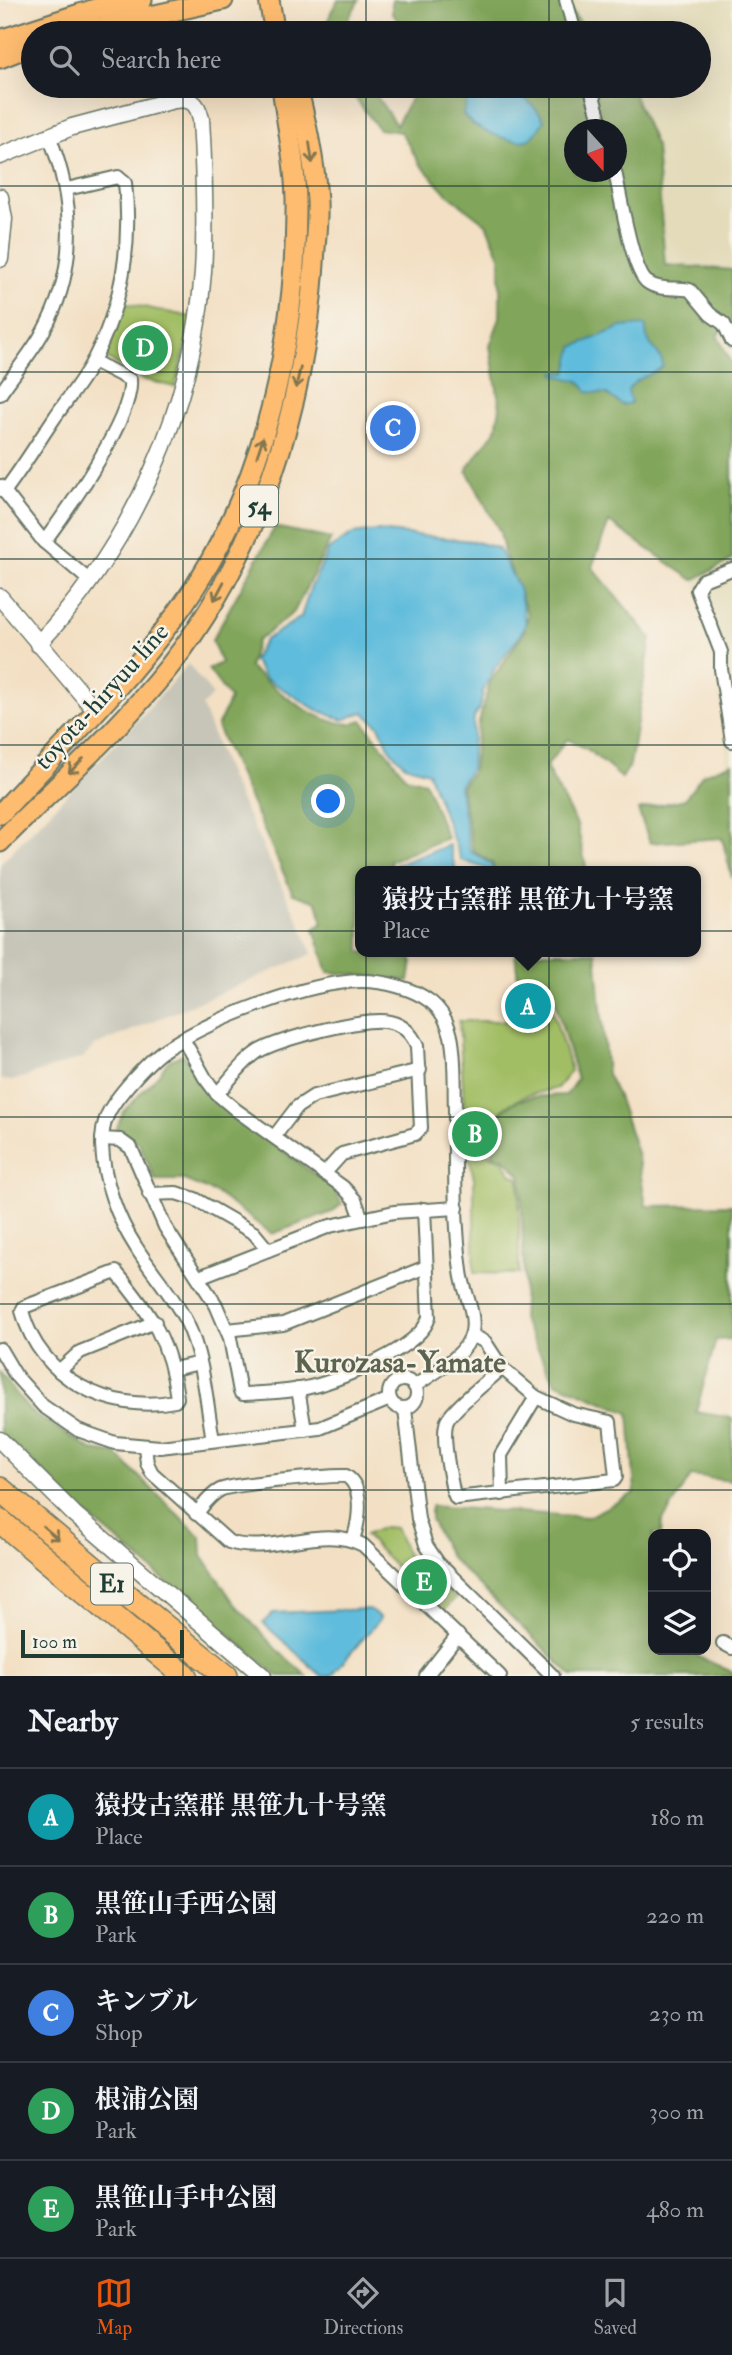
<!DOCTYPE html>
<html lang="en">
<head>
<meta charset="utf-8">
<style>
  body { margin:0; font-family:"IM FELL Double Pica","Noto Serif JP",serif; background:#20242c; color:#f1f3f6 }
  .controls { position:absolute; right:21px; bottom:21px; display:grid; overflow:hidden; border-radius:14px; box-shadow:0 7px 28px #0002 }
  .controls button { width:63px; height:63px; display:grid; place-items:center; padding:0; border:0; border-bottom:2px solid #363941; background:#171b24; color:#f1f3f6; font:35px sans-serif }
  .compass { position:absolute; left:564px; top:119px; width:63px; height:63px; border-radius:50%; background:#171b24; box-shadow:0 7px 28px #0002; rotate:159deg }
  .scale { position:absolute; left:21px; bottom:18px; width:163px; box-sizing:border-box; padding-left:7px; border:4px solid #1f3d34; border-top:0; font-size:19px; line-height:24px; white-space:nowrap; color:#1f3d34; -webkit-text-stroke:5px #f7f3e8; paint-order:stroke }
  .you { position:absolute; left:329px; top:802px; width:24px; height:24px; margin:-18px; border:5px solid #fff; border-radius:50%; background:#1a73e8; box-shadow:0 0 0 10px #1a73e833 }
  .badge { display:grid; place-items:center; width:46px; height:46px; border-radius:50%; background:#ea580c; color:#fff; font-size:23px; font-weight:700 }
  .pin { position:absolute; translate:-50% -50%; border:4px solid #fff; box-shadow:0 2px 7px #0006 }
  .popup { position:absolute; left:355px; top:866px; width:346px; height:91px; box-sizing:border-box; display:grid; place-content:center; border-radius:14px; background:#171b24; filter:drop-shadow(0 2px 5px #0005); font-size:23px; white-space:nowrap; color:#9ea1a6 }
  .popup b { font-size:26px; color:#f1f3f6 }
  .popup::after { content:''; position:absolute; left:50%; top:100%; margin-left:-14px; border:14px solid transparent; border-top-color:#171b24 }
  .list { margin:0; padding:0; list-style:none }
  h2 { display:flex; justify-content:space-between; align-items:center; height:91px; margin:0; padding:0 28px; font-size:30px }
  h2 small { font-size:23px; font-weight:400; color:#9ea1a6 }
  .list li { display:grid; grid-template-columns:46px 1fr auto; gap:21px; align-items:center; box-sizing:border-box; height:98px; padding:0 28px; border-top:2px solid #363941 }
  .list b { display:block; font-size:26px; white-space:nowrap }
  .list p { margin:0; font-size:23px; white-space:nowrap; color:#9ea1a6 }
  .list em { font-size:23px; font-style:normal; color:#9ea1a6 }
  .icon { flex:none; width:38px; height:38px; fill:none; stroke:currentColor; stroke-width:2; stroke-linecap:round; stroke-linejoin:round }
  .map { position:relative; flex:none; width:732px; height:1676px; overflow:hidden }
  .search { position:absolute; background:#171b24; box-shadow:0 7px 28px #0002; left:21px; right:21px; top:21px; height:77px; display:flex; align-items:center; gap:18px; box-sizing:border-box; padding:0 24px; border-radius:38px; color:#9ea1a6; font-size:26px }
  .sheet { height:581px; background:#171b24 }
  nav { display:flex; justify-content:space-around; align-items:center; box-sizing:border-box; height:98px; border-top:2px solid #363941; background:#171b24; font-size:19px; color:#9ea1a6 }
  nav a { display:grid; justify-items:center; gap:4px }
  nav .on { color:#ea580c }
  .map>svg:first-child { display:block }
  .built { fill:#e3dbba }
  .industrial { fill:#c6c5b8 }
  .green { fill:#a2be65; stroke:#607e4c; stroke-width:2 }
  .forest { fill:#81a55a; stroke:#507147; stroke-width:2; fill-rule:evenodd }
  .water { fill:#5ebcdc; stroke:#3e7c88; stroke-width:2 }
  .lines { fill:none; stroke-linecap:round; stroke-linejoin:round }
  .minor-casing { stroke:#697666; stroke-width:16 }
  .tertiary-casing { stroke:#697666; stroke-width:19 }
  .primary-casing { stroke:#697666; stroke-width:23 }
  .motorway-casing { stroke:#697666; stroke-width:26 }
  .minor { stroke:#fff; stroke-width:12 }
  .tertiary { stroke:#fff; stroke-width:16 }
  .primary { stroke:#fdbc6f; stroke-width:19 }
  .motorway { stroke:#fdbc6f; stroke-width:23 }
  .oneway { stroke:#83764f }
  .grid { fill:none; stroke:#1f3d34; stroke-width:2; stroke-opacity:0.55 }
  .labels { text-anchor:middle; stroke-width:5; stroke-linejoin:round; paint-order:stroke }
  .shield { fill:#f7f3e8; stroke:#60746a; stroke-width:2 }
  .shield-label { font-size:24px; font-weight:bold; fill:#1f3d34 }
  .street-label { font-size:26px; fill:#1f3d34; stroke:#f7f3e8 }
  .quarter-label { font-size:30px; font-weight:bold; fill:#5c6450; stroke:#f7f3e8 }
</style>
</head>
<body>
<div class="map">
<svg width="732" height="1676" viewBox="0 0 732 1676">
  <rect width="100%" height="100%" fill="#f7f3e8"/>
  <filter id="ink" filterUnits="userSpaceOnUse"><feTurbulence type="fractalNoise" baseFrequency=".0143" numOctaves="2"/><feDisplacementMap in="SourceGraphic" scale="14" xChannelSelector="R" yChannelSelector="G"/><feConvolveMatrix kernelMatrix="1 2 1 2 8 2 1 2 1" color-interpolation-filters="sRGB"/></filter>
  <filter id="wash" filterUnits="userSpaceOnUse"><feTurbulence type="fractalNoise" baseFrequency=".00686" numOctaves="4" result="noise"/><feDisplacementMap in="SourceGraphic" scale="28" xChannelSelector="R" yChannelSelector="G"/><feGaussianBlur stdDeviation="1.57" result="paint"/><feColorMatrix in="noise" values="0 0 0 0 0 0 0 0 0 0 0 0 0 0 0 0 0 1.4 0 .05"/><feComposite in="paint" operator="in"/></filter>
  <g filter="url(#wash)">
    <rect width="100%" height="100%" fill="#f3e0c4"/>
    <g class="built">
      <path d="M561 0H732V372L693 279 649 266 616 130 590 86H699V33H572Z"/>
      <path d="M732 551V807L714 652 690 563Z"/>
    </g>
    <path class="industrial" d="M188 664 213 695 202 706 229 777 303 930 312 954 95 1046 82 1058 12 1081 2 1080 0 1075V864L140 718Z"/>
    <g class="green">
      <path d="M120 302 191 317 187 342 175 387 142 379 101 355 115 326Z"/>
      <path d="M517 991 551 1005 571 1071 557 1088 525 1096 507 1105 486 1128 480 1145 491 1156 503 1160 511 1174 519 1178V1274L474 1273V1179L466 1139 459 1021H511Z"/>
      <path d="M384 1527 395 1528 409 1560 421 1566 455 1598 441 1614 365 1535Z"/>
    </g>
    <g class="forest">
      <path d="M338 0H359L342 30 343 33H325L331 12Z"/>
      <path d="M392 0H562L589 33H408L392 13Z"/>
      <path d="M346 86H370L396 125 416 90 434 94 436 86H630L656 147 665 265 732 270V321L717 335 732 365V560L693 580 609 522 592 567 651 638 630 765 622 778 587 749 567 739 546 767 577 825 587 871H495L492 863 473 851 461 787 473 770 478 726 490 682 523 634 528 615 504 552 500 532 467 471 468 467 496 430 500 407 490 346 500 317V256L486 224 447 194 419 163 401 132 379 129ZM574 130H616V172H574Z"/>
      <path d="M275 527 331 539 294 612 257 641 249 667C274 688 329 737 362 720L406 777 425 782 447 838 390 861 392 871H360V952H409L412 962 409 981 328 972 314 929 323 923 317 902 293 894 217 727 230 699 208 669 221 663 212 640Z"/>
      <path d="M732 763V878L722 838 650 843 638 810 685 799 703 774Z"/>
      <path d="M515 952H596L607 1074 618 1096 637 1153 646 1206 732 1205V1339L716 1340 696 1412 732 1418V1478L731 1481 691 1476 662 1522 661 1534H653V1650H696L697 1656 732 1672V1676H572L450 1557 431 1520V1506L588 1517 635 1493 629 1413 555 1382 522 1319 524 1282 521 1176 504 1158 492 1155C495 1143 493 1126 499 1116 511 1095 546 1096 566 1095L577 1079 555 1002 519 988Z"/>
      <path d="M183 1054 210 1097 332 1187 342 1204 332 1212 272 1234 216 1193 184 1180H155L139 1143 116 1130 123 1112 159 1074 168 1061Z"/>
      <path d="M0 1373 30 1411 92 1450 115 1453 201 1537 202 1555 234 1603 276 1649 307 1676H278L80 1509 0 1432Z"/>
    </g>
    <g class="water">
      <path d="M471 86C500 86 508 81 530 103 536 109 540 112 544 121 540 126 536 136 530 139 514 146 472 129 463 114Z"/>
      <path d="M643 325 646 327C645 348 661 348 663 366 651 378 639 374 628 390L631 403 622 405 607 394 588 392 579 381 555 375V372L567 373 573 347 621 327Z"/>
      <path d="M377 531 472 541 498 548 519 588 526 623 519 637 496 666 483 691 480 708 474 717 471 768 459 786 470 851 491 864 493 871 461 860 428 772 405 765 391 751 379 726 363 712 343 720 315 709 265 678 253 660 265 640 301 617 310 589 329 549 353 534Z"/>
      <path d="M449 845 456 871H397L396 865Z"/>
      <path d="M369 1609 381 1618 331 1676H322L263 1623 273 1613Z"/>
    </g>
  </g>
  <g filter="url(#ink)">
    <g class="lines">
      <g class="minor-casing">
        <g id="minor">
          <path d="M566 0 575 33"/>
          <path d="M590 86 603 130"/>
          <path d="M615 172C620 193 632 271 647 282 659 291 676 287 690 290L710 314 724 324 732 341"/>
          <path d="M0 394C14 373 31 354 43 332 78 270 75 200 49 136"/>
          <path d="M0 486 44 542 90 581"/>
          <path d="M4 492C23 467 38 442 55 417 68 398 84 379 94 359 122 304 132 244 125 183L118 177 67 189"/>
          <path d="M44 542C67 511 134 417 130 380L93 361"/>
          <path d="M732 569 703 580 697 590 721 652V669L732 741"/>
          <path d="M183 1039 205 1078 217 1094 236 1110 343 1187 355 1200 362 1219"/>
          <path d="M217 1094C230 1080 243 1061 259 1051 281 1039 366 1016 390 1022 403 1025 412 1034 417 1046L421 1128 415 1134 342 1154 324 1174"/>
          <path d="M274 1137 297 1107 314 1096 420 1070"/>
          <path d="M102 1139 120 1140 131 1148 165 1227 216 1305 230 1338 240 1392 243 1394C266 1393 291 1392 314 1386 342 1379 422 1347 429 1317L424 1209"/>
          <path d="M149 1194 176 1193 195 1199 254 1233 268 1250"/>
          <path d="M116 1272C152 1315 170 1342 177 1398L175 1401C110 1414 40 1379 22 1311L24 1307Z"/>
          <path d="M199 1277 330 1226 394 1212 457 1208"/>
          <path d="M227 1330 283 1324 426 1267"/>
          <path d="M472 1335 485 1342 502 1368 536 1397 573 1414 610 1422 616 1477 614 1480 456 1498 453 1491C450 1475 441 1436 447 1421 453 1408 490 1379 502 1368"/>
          <path d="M0 1349 16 1376 43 1406 78 1430 115 1443 160 1447 320 1428 390 1399"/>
          <path d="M173 1369 200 1363"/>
          <path d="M59 1371 80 1352 155 1322"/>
          <circle cx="403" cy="1394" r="14"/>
          <path d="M298 1389 305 1430"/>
          <path d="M405 1409 418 1519 426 1545 438 1563 553 1676"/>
          <path d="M213 1440C206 1401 204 1359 187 1323 173 1295 152 1273 136 1247 117 1218 103 1179 102 1145 102 1136 103 1125 107 1116 114 1098 150 1059 167 1048 213 1019 306 982 361 981 384 981 413 988 431 1002 441 1010 448 1023 451 1036 456 1059 454 1086 455 1110 455 1163 454 1218 461 1271 463 1291 476 1312 472 1332 467 1356 434 1372 415 1386"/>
          <path d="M145 1447 147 1463 152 1473 229 1542C272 1556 322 1523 363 1545L500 1676"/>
          <path d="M502 1494 501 1455 536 1397"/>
          <path d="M196 1514C203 1506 210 1495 220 1490 232 1484 330 1475 346 1476 365 1488 359 1522 353 1540"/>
          <path d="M723 1643 732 1648"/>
          <path d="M426 1676 458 1635"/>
        </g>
      </g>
      <g class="tertiary-casing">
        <g id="tertiary">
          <path d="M0 156 72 127 174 100C190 98 197 101 201 119 204 170 206 221 203 272 193 408 132 545 38 644"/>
          <path d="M0 197 4 219 0 259"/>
          <path d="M0 597 96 711"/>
          <path d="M0 1440 74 1514 263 1676"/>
        </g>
      </g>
      <g class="primary-casing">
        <g id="primary">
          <path d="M269 0 275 33"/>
          <path d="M73 33 223 0"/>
          <path d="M0 40 95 9 142 0"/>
          <path d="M0 58 33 45"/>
          <path d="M0 814C60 749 123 687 175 616 260 500 295 354 296 212 297 170 287 127 282 86"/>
          <path d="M0 842C57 785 119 730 169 667 258 554 305 406 314 264 315 243 318 221 317 201 315 162 306 123 297 86"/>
        </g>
      </g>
      <g class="motorway-casing">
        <g id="motorway">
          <path d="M0 1489 120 1590 226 1676"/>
          <path d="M0 1521 185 1676"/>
        </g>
      </g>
      <use href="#minor" class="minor"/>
      <use href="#tertiary" class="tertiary"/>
      <use href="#primary" class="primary"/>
      <use href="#motorway" class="motorway"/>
    </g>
    <defs><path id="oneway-shaft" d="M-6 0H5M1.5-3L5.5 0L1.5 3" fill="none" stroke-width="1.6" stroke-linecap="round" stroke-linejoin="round" transform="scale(1.75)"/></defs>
    <g class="oneway">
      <use href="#oneway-shaft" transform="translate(311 153) rotate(82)"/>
      <use href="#oneway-shaft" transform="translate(298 378) rotate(103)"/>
      <use href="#oneway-shaft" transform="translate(260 447) rotate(-72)"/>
      <use href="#oneway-shaft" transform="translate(219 591) rotate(118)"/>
      <use href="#oneway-shaft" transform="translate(76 766) rotate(135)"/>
      <use href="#oneway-shaft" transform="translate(51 1533) rotate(40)"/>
    </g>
  </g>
  <path class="grid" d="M183 0V33M366 0V33M549 0V33M183 86V1676M366 86V1676M549 86V1676M0 186H732M0 372H732M0 559H732M0 745H732M0 931H732M0 1117H732M0 1304H732M0 1490H732"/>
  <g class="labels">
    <g class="shield">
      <rect x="240" y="485.5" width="38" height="41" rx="5"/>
      <rect x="91" y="1563.5" width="42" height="41" rx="5"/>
    </g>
    <g class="shield-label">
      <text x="259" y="514">54</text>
      <text x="112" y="1592">E1</text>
    </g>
    <g class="street-label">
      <text transform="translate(101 696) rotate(-48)" y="9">toyota-hiryuu line</text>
    </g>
    <g class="quarter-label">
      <text x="400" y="1372">Kurozasa-Yamate</text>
    </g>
  </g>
</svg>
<div class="controls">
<button><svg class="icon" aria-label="locate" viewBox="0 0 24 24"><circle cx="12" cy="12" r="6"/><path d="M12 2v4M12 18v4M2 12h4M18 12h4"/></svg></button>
<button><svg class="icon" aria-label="layers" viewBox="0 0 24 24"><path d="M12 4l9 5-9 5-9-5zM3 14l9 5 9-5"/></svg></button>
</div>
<svg class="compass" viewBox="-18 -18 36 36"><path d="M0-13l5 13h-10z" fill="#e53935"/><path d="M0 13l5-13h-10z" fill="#9ea1a6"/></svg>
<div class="scale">100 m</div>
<div class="you"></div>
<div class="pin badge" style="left:528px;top:1006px;background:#0f9aa8">A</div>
<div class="popup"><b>猿投古窯群 黒笹九十号窯</b>Place</div>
<div class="pin badge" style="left:475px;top:1134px;background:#2e9e5b">B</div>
<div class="pin badge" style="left:393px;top:428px;background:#3f7fe0">C</div>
<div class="pin badge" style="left:145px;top:348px;background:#2e9e5b">D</div>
<div class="pin badge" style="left:424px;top:1582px;background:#2e9e5b">E</div>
<div class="search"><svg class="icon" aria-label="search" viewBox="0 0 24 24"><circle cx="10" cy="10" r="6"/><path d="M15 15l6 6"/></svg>Search here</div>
</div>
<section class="sheet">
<h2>Nearby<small>5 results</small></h2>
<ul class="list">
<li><span class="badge" style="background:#0f9aa8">A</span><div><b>猿投古窯群 黒笹九十号窯</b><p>Place</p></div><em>180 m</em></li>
<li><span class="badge" style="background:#2e9e5b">B</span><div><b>黒笹山手西公園</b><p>Park</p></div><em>220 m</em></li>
<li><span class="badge" style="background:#3f7fe0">C</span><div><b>キンブル</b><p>Shop</p></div><em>230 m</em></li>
<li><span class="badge" style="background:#2e9e5b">D</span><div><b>根浦公園</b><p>Park</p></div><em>300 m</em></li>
<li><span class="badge" style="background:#2e9e5b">E</span><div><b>黒笹山手中公園</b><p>Park</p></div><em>480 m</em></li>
</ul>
</section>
<nav>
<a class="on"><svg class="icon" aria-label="map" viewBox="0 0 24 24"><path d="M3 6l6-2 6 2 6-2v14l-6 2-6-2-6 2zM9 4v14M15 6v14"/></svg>Map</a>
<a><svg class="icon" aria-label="directions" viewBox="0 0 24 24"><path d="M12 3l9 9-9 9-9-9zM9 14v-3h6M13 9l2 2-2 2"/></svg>Directions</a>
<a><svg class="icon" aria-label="saved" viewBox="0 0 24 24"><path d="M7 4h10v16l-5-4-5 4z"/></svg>Saved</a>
</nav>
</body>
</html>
